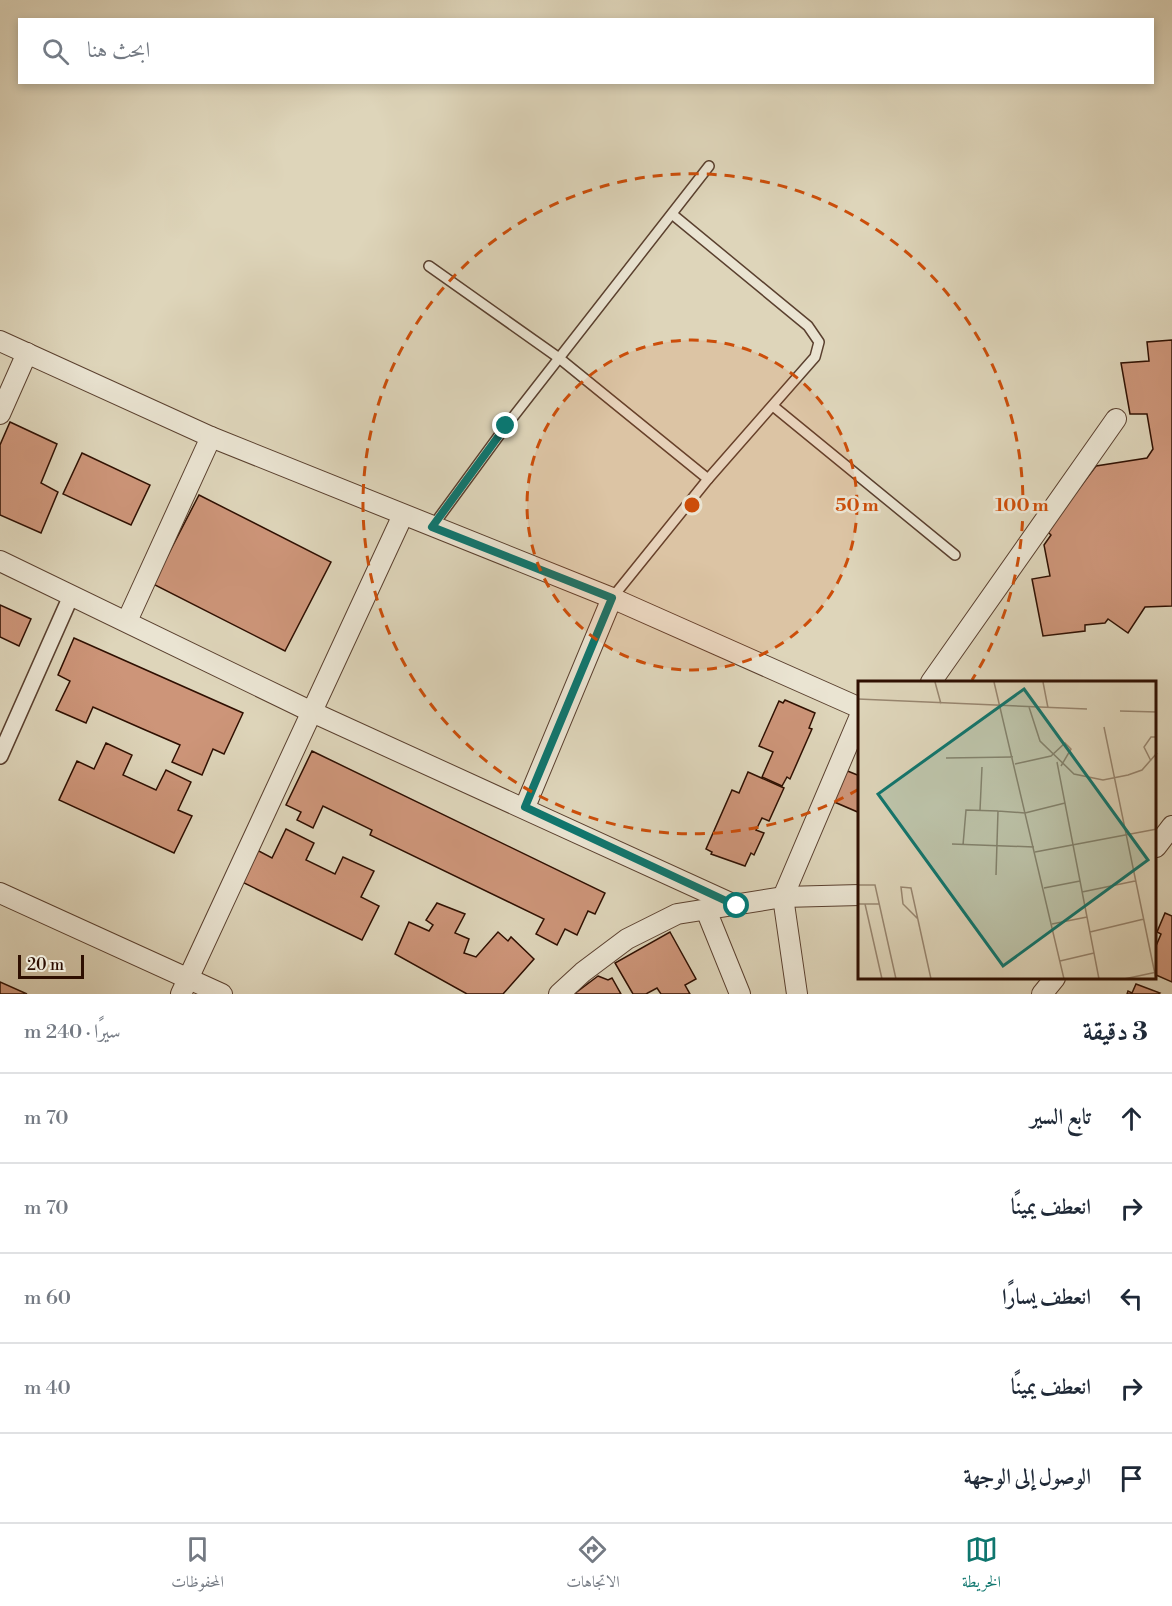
<!DOCTYPE html>
<html lang="ar">
<head>
<meta charset="utf-8">
<style>
  body { margin:0; font-family:"Libre Bodoni",Amiri,serif; background:#f2f2f3; color:#1f2937; direction:rtl }
  .scale { position:absolute; left:18px; bottom:15px; width:66px; box-sizing:border-box; padding-left:6px; border:3px solid #2e0f01; border-top:0; font-size:16px; line-height:21px; white-space:nowrap; color:#2e0f01; -webkit-text-stroke:4px #eae4d2; paint-order:stroke }
  .stop { position:absolute; width:18px; height:18px; margin:-14px; border:4px solid #0f766e; border-radius:50%; background:#fff }
  .stop.end { background:#0f766e; border-color:#fff; box-shadow:0 2px 6px #0008 }
  .list { margin:0; padding:0; list-style:none }
  h2 { display:flex; justify-content:space-between; align-items:center; height:78px; margin:0; padding:0 24px; font-size:26px }
  h2 small { font-size:20px; font-weight:400; color:#747a83 }
  .list li { display:grid; grid-template-columns:39px 1fr auto; gap:18px; align-items:center; box-sizing:border-box; height:90px; padding:0 24px; border-top:2px solid #e0e1e3 }
  .list b { display:block; font-size:22px; white-space:nowrap }
  .list em { font-size:20px; font-style:normal; color:#747a83 }
  .icon { flex:none; width:33px; height:33px; fill:none; stroke:currentColor; stroke-width:2; stroke-linecap:round; stroke-linejoin:round }
  .map { position:relative; flex:none; width:1172px; height:994px; overflow:hidden; direction:ltr }
  .search { position:absolute; background:#fff; box-shadow:0 3px 9px #0003; left:18px; right:18px; top:18px; height:66px; display:flex; align-items:center; gap:15px; box-sizing:border-box; padding:0 21px; border-radius:0px; color:#747a83; font-size:22px }
  .sheet { height:528px; background:#fff }
  nav { display:flex; justify-content:space-around; align-items:center; box-sizing:border-box; height:84px; border-top:2px solid #e0e1e3; background:#fff; font-size:16px; color:#747a83 }
  nav a { display:grid; justify-items:center; gap:3px }
  nav .on { color:#0f766e }
  .map>svg:first-child { display:block }
  .building { fill:#cd9579; stroke:#2e0f01; stroke-width:1.5 }
  .lines { fill:none; stroke-linecap:round; stroke-linejoin:round }
  .service-casing { stroke:#5a402f; stroke-width:12 }
  .pedestrian-casing { stroke:#5a402f; stroke-width:18 }
  .minor-casing { stroke:#5a402f; stroke-width:22 }
  .service { stroke:#eae4d2; stroke-width:9 }
  .pedestrian { stroke:#eae4d2; stroke-width:15 }
  .minor { stroke:#eae4d2; stroke-width:20 }
  .route { stroke:#0f766e; stroke-width:8 }
  .ring { fill:none; stroke:#cc4e0a; stroke-width:3; stroke-dasharray:10 8 }
  .inset-road { fill:none; stroke:#988670; stroke-width:1.5 }
  .view { fill:#0f766e; fill-opacity:0.15; stroke:#0f766e; stroke-width:3 }
  .inset-edge { fill:none; stroke:#2e0f01; stroke-width:3 }
  .centre { fill:#cc4e0a; stroke:#eae4d2; stroke-width:3 }
  .ring-label { font-size:18px; text-anchor:middle; font-weight:bold; fill:#cc4e0a; stroke:#eae4d2; stroke-width:5; stroke-linejoin:round; paint-order:stroke }
</style>
</head>
<body>
<div class="map">
<svg width="1172" height="994" viewBox="0 0 1172 994">
  <rect width="100%" height="100%" fill="#ded5ba"/>
  <filter id="stains"><feTurbulence type="fractalNoise" baseFrequency=".00333" numOctaves="4"/><feColorMatrix values="0 0 0 0 .2 0 0 0 0 .09 0 0 0 0 .02 0 0 0 .5 -.17"/></filter>
  <radialGradient id="worn" r=".72"><stop offset=".6" stop-color="#630" stop-opacity="0"/><stop offset="1" stop-color="#630" stop-opacity=".3"/></radialGradient>
  <g class="building">
    <path d="M1172 340V606L1145 607 1128 633 1108 619 1105 623 1085 625V631L1043 636 1032 579 1050 576 1044 545 1051 535 1047 531 1096 466 1147 458 1153 449 1147 414H1130L1121 363 1149 361 1147 342Z"/>
    <path d="M10 422 57 444 41 483 58 492 41 533 0 515V445Z"/>
    <path d="M82 453 150 485 131 525 63 494Z"/>
    <path d="M199 495 331 562 285 651 153 584Z"/>
    <path d="M0 605 31 619 19 646 0 637Z"/>
    <path d="M74 638 243 713 224 754 213 749 202 775 172 762 180 745 143 729 93 707 86 723 56 710 70 681 58 675Z"/>
    <path d="M785 700 815 713 809 728 812 729 790 779 787 777 782 786 762 777 773 752 759 746 779 701 783 703Z"/>
    <path d="M106 743 132 755 123 775 156 790 166 770 191 782 178 810 192 816 174 853 59 800 77 761 94 769Z"/>
    <path d="M312 751 605 893 595 914 588 911 577 935 565 929 557 945 536 934 544 919 370 835 372 830 323 806 313 828 297 820 301 812 286 805Z"/>
    <path d="M845 770 860 776V813L832 801Z"/>
    <path d="M748 772 784 788 769 821 762 818 756 830 764 833 754 855 751 853 745 866 711 854 712 852 706 849 732 790 739 793Z"/>
    <path d="M286 829 314 843 306 860 335 874 343 857 374 871 361 897 379 906 362 940 242 882 257 850 272 858Z"/>
    <path d="M437 903 465 914 455 933 469 939 464 953 476 957 498 932 508 941 511 937 534 959 503 994H467L395 954 409 922 429 931 433 925 426 920Z"/>
    <path d="M1165 913 1172 916V982L1156 975V946L1161 934 1157 932Z"/>
    <path d="M670 932 696 979 685 985 690 994H661L657 988 646 994H633L615 963Z"/>
    <path d="M598 976 608 980 612 978 621 994H574Z"/>
    <path d="M0 982 27 994H0Z"/>
    <path d="M1136 984 1160 993 1159 994H1127L1128 991 1132 993Z"/>
  </g>
  <g class="lines">
    <g class="service-casing">
      <g id="service">
        <path d="M672 214 808 326 819 342 815 357 708 479"/>
        <path d="M429 266 559 358 708 479 612 598"/>
        <path d="M773 406 955 555"/>
        <path d="M432 527 506 426 709 166"/>
      </g>
    </g>
    <g class="pedestrian-casing">
      <path id="pedestrian" d="M0 756 71 596"/>
    </g>
    <g class="minor-casing">
      <g id="minor">
        <path d="M0 341 211 437 612 598 860 708"/>
        <path d="M0 414 27 353"/>
        <path d="M0 561 312 712 737 906"/>
        <path d="M127 621 211 437"/>
        <path d="M931 682 1116 419"/>
        <path d="M525 807 612 598"/>
        <path d="M1156 847 1172 826"/>
        <path d="M0 893 222 994"/>
        <path d="M706 910 740 994"/>
        <path d="M181 994 403 515"/>
        <path d="M559 994 583 972 627 939 677 914 783 897 860 895"/>
        <path d="M797 994 783 897 860 716"/>
        <path d="M1042 994 1055 978"/>
      </g>
    </g>
    <use href="#service" class="service"/>
    <use href="#pedestrian" class="pedestrian"/>
    <use href="#minor" class="minor"/>
  </g>
  <g class="lines">
    <path class="route" d="M506 426 432 527 612 598 525 807 737 906"/>
  </g>
  <circle cx="692" cy="505" r="165" fill="#cc4e0a" fill-opacity=".12"/>
  <g class="ring">
    <circle cx="692" cy="505" r="165"/>
    <path d="M859 789A330 330 0 1 1 972 680"/>
  </g>
  <g transform="translate(858 681)">
    <rect width="298" height="298" fill="#ded5ba"/>
    <path class="inset-road" d="M77 1 83 23M136 1 206 298M185 1 190 27M0 18 229 28M171 26 182 60 216 93 245 99 270 94 284 89 299 72M262 30 299 31M246 46 298 298M88 77 155 76M293 80 286 66 293 56H299M199 81 241 298M157 83 193 75 207 62 213 68 203 85M122 129 124 86M94 163 176 166M105 164 108 129 140 130M177 171 299 148M138 194 140 130 167 132 207 122M0 204H17L38 298M186 207 222 200M224 211 277 200M0 223H21M7 223 24 298M60 238 45 223 43 206 53 207 73 298M194 243 229 236M232 251 286 238M202 280 236 272M266 298 299 291"/>
    <path class="view" d="M166 8 290 179 145 285 20 113Z"/>
    <rect width="298" height="298" class="inset-edge"/>
  </g>
  <circle cx="692" cy="505" r="9" class="centre"/>
  <g class="ring-label">
    <text x="857" y="511">50 m</text>
    <text x="1022" y="511">100 m</text>
  </g>
  <rect width="100%" height="100%" filter="url(#stains)"/>
  <rect width="100%" height="100%" fill="url(#worn)"/>
</svg>
<div class="scale">20 m</div>
<div class="stop" style="left:737px;top:906px"></div>
<div class="stop end" style="left:506px;top:426px"></div>
<div class="search"><svg class="icon" aria-label="search" viewBox="0 0 24 24"><circle cx="10" cy="10" r="6"/><path d="M15 15l6 6"/></svg>ابحث هنا</div>
</div>
<section class="sheet">
<h2>3 دقيقة<small>سيرًا · 240 m</small></h2>
<ul class="list">
<li><svg class="icon" aria-label="ahead" viewBox="0 0 24 24"><path d="M12 20V5M6 11l6-6 6 6"/></svg><div><b>تابع السير</b></div><em>70 m</em></li>
<li><svg class="icon" aria-label="right" viewBox="0 0 24 24"><path d="M7 20v-9h11M14 6l5 5-5 5"/></svg><div><b>انعطف يمينًا</b></div><em>70 m</em></li>
<li><svg class="icon" aria-label="left" viewBox="0 0 24 24"><path d="M17 20v-9H6M10 6l-5 5 5 5"/></svg><div><b>انعطف يسارًا</b></div><em>60 m</em></li>
<li><svg class="icon" aria-label="right" viewBox="0 0 24 24"><path d="M7 20v-9h11M14 6l5 5-5 5"/></svg><div><b>انعطف يمينًا</b></div><em>40 m</em></li>
<li><svg class="icon" aria-label="arrive" viewBox="0 0 24 24"><path d="M6 21V4h12l-3 4 3 4H6"/></svg><div><b>الوصول إلى الوجهة</b></div></li>
</ul>
</section>
<nav>
<a class="on"><svg class="icon" aria-label="map" viewBox="0 0 24 24"><path d="M3 6l6-2 6 2 6-2v14l-6 2-6-2-6 2zM9 4v14M15 6v14"/></svg>الخريطة</a>
<a><svg class="icon" aria-label="directions" viewBox="0 0 24 24"><path d="M12 3l9 9-9 9-9-9zM9 14v-3h6M13 9l2 2-2 2"/></svg>الاتجاهات</a>
<a><svg class="icon" aria-label="saved" viewBox="0 0 24 24"><path d="M7 4h10v16l-5-4-5 4z"/></svg>المحفوظات</a>
</nav>
</body>
</html>
